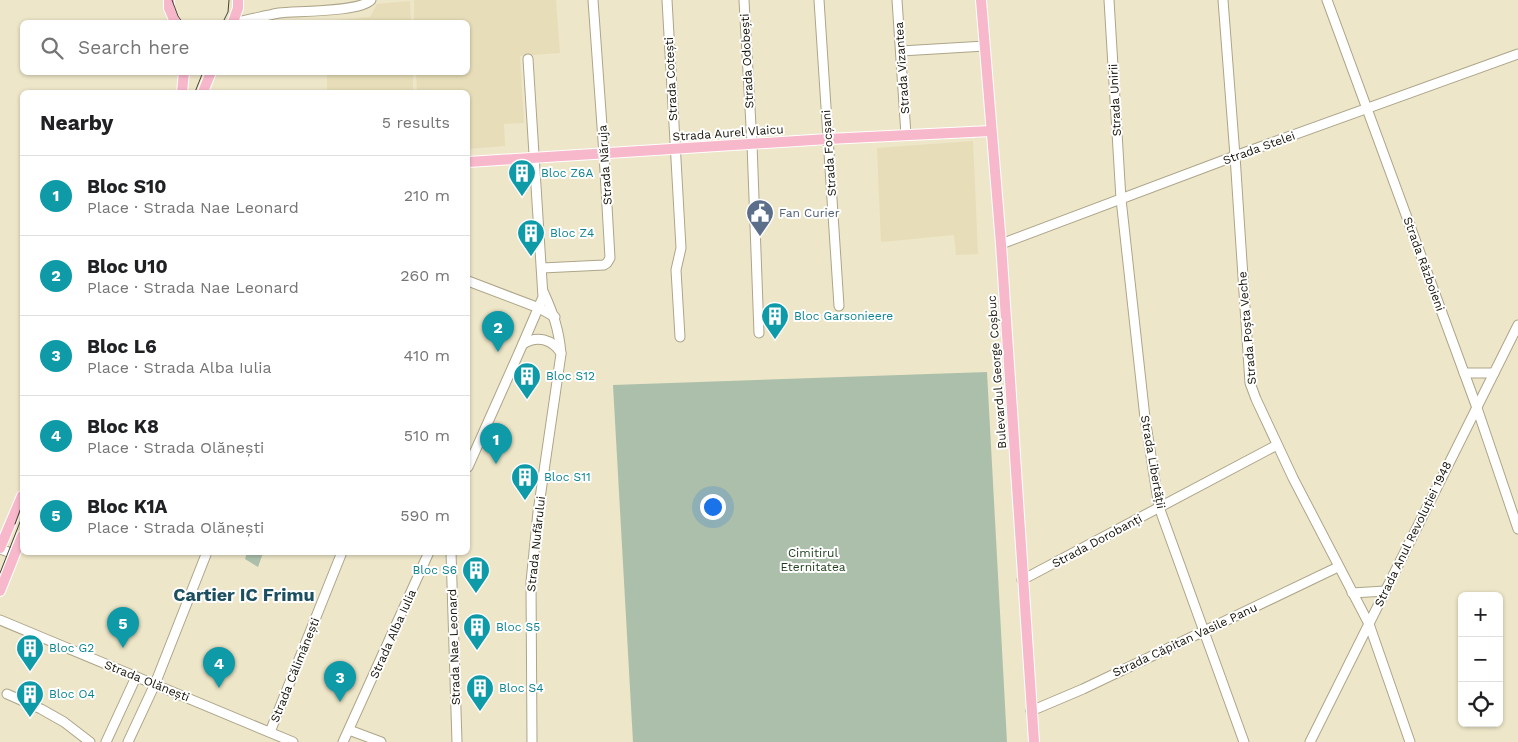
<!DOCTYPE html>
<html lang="en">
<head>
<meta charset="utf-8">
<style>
  body { margin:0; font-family:"Work Sans",sans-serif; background:#f6f6f6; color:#202124 }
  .controls { position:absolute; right:15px; bottom:15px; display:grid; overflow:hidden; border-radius:8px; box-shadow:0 1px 4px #0004 }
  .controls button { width:45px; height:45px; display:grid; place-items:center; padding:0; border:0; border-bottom:1px solid #e0e0e0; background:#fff; color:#202124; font:25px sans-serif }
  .you { position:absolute; left:712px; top:506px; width:18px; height:18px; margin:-12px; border:4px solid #fff; border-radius:50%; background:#1a73e8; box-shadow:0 0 0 8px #1a73e833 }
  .badge { display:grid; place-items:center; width:32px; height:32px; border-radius:50%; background:#206175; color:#fff; font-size:16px; font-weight:700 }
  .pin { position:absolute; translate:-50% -41px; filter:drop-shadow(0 1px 2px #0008) }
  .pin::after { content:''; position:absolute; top:26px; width:18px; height:15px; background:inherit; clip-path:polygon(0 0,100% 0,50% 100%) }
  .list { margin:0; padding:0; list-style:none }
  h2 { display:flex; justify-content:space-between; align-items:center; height:65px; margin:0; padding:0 20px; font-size:21px }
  h2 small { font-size:16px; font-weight:400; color:#757577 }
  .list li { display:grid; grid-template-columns:32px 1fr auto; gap:15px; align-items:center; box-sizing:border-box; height:80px; padding:0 20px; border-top:1px solid #e0e0e0 }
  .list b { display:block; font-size:19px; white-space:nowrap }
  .list p { margin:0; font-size:16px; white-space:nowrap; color:#757577 }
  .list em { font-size:16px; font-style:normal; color:#757577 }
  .icon { flex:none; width:28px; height:28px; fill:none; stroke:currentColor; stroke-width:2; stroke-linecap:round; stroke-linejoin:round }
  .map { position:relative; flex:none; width:1518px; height:742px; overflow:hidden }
  .search { position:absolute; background:#fff; box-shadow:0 1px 4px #0004; left:20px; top:20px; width:450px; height:55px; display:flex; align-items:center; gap:12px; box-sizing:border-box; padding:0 18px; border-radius:8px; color:#757577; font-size:19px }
  .panel { position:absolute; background:#fff; box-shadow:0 1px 4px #0004; left:20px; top:90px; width:450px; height:465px; border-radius:8px }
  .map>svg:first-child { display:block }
  .built { fill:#e7ddb8 }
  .green { fill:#acbfaa }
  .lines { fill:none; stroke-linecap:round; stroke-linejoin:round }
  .minor-casing { stroke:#ada589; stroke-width:11 }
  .major-casing { stroke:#fff; stroke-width:12 }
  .minor { stroke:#fff; stroke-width:9 }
  .major { stroke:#f8b8cb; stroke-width:10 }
  .tram { stroke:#464233; stroke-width:1 }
  .labels { text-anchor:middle; stroke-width:4; stroke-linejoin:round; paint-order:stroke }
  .street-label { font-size:12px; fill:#161308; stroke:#fff }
  .culture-label { font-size:12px; fill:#0d838f; stroke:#fff; text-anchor:start }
  .service-label { font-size:12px; fill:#4e5e75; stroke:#fff; text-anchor:start }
  .park-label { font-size:12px; fill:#1c3d18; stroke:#fff }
  .district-label { font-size:18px; font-weight:bold; fill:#1c4f60; stroke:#fff }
</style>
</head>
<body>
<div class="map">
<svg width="1518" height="742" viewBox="0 0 1518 742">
  <rect width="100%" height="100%" fill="#ede6c8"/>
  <g class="built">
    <path d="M414 0H556L560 53 520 56 524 123 504 124 505 146 468 149V92H417L416 73 468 72V22H414Z"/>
    <path d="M410 1 411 22H325V21L370 17 377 4Z"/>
    <rect x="327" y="73" width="86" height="19"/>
    <path d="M973 141 978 254 956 255 954 235 881 242 877 148Z"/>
  </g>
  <g class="green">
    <path d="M987 372 1007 742H633L613 385Z"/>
    <path d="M247 553H263L258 567 245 559Z"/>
  </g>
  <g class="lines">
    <g class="minor-casing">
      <g id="minor">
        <path d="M667 0 681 248 676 270 680 337"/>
        <path d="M744 0 752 144 759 333"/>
        <path d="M819 0 839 306"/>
        <path d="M897 0 906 135"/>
        <path d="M1109 0 1121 199 1145 418 1159 507 1244 742"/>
        <path d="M1223 0 1235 156 1250 383 1256 399 1293 478 1369 624 1410 742"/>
        <path d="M1327 0 1477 408 1518 529"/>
        <path d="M237 22C252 19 264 16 279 13 298 11 360 12 371 0"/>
        <path d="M901 51 985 46"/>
        <path d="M1001 244 1235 156 1518 54"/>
        <path d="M542 268 604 265 607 263 610 258 604 154 593 0"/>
        <path d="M468 281 539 308 555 317"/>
        <path d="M523 344C537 335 552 339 561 353"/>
        <path d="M1464 373H1494"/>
        <path d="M468 467 521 348 543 297 528 59"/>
        <path d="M0 549 14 554"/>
        <path d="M451 552 457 742"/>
        <path d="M1022 580 1277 445"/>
        <path d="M1352 593 1385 591"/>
        <path d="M0 620 293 742"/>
        <path d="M7 694 41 709 64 722 90 742"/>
        <path d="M1031 711 1083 689 1338 567"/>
        <path d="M349 730 381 742"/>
        <path d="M270 732 342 552"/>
        <path d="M106 742 136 677"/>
        <path d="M128 742 155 684 207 552"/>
        <path d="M343 742 429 552"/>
        <path d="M532 742 531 582 538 512 561 354C559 329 553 313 543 291"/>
        <path d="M1310 742 1518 325"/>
      </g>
    </g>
    <g class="major-casing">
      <g id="major">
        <path d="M169 0V8L175 22"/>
        <path d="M981 0 1001 244 1034 742"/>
        <path d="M233 22 238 8V0"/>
        <path d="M182 92 184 72"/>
        <path d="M203 92 211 72"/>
        <path d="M468 162 828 139 991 131"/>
        <path d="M0 548 22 496"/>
        <path d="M0 591 22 536"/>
      </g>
    </g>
    <use href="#minor" class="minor"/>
    <use href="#major" class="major"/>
    <g class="tram">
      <path d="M172 0 178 16 182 22"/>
      <path d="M223 22 228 12 229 0"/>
      <path d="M195 92 203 72"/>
      <path d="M15 524 22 505"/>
      <path d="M0 573 22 517"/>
    </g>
  </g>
  <defs>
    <g id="building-pin" transform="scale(1.4375)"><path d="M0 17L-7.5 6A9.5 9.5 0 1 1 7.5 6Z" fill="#0f9aa8" stroke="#fff"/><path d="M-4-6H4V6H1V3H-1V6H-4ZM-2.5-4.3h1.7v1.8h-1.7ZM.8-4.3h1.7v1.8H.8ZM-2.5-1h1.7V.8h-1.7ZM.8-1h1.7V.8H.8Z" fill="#fff"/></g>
    <g id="civic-pin" transform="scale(1.4375)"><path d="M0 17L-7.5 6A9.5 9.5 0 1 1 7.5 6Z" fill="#5c6f8a" stroke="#fff"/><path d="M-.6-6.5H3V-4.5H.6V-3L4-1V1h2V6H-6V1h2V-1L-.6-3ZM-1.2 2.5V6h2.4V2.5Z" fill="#fff"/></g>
  </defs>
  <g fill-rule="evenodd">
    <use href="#building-pin" x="522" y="173"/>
    <use href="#civic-pin" x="760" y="213"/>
    <use href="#building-pin" x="531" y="233"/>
    <use href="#building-pin" x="775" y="316"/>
    <use href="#building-pin" x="527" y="376"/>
    <use href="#building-pin" x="525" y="477"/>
    <use href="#building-pin" x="476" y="570"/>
    <use href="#building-pin" x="477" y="627"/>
    <use href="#building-pin" x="30" y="648"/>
    <use href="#building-pin" x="480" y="688"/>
    <use href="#building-pin" x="30" y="694"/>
  </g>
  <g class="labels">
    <g class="street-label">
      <text transform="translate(747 61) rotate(-93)" y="4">Strada Odobești</text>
      <text transform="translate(902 68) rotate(-94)" y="4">Strada Vizantea</text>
      <text transform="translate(671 79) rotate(-93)" y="4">Strada Cotești</text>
      <text transform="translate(1115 100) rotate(-93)" y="4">Strada Unirii</text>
      <text transform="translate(728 133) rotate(-4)" y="4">Strada Aurel Vlaicu</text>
      <text transform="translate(1259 148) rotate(-20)" y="4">Strada Stelei</text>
      <text transform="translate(829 153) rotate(-94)" y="4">Strada Focșani</text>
      <text transform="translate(605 165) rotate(-94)" y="4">Strada Năruja</text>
      <text transform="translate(1424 264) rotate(70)" y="4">Strada Războieni</text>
      <text transform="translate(1247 328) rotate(-95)" y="4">Strada Poșta Veche</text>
      <text transform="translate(997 372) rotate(-94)" y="4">Bulevardul George Coșbuc</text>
      <text transform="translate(1153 462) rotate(80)" y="4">Strada Libertății</text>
      <text transform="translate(1413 534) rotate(-64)" y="4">Strada Anul Revoluției 1948</text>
      <text transform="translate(1097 541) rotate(-28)" y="4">Strada Dorobanți</text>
      <text transform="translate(536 544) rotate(-84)" y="4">Strada Nufărului</text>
      <text transform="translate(393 634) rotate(-66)" y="4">Strada Alba Iulia</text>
      <text transform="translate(1185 640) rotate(-25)" y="4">Strada Căpitan Vasile Panu</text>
      <text transform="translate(454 647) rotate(-92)" y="4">Strada Nae Leonard</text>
      <text transform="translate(295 670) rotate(-68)" y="4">Strada Călimănești</text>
      <text transform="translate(147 681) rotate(22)" y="4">Strada Olănești</text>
    </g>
    <g class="culture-label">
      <text x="541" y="177">Bloc Z6A</text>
      <text x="550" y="237">Bloc Z4</text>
      <text x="794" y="320">Bloc Garsonieere</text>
      <text x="546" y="380">Bloc S12</text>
      <text x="544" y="481">Bloc S11</text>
      <text x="457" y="574" text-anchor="end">Bloc S6</text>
      <text x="496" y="631">Bloc S5</text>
      <text x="49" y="652">Bloc G2</text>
      <text x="499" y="692">Bloc S4</text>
      <text x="49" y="698">Bloc O4</text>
    </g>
    <g class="service-label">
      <text x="779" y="217">Fan Curier</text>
    </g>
    <g class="park-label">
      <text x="813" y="557">Cimitirul<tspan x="813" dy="14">Eternitatea</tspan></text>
    </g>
    <g class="district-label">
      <text x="244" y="601">Cartier IC Frimu</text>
    </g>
  </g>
</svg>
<div class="controls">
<button>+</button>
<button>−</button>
<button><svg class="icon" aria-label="locate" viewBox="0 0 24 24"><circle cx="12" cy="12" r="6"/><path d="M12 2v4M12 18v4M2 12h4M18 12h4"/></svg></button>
</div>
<div class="you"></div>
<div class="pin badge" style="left:496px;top:464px;background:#0f9aa8">1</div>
<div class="pin badge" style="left:498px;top:352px;background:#0f9aa8">2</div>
<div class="pin badge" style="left:340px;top:702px;background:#0f9aa8">3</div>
<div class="pin badge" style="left:219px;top:688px;background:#0f9aa8">4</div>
<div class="pin badge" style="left:123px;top:648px;background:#0f9aa8">5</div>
<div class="search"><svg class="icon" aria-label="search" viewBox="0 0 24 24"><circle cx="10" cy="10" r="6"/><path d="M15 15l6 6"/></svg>Search here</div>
<section class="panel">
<h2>Nearby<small>5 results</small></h2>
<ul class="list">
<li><span class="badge" style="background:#0f9aa8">1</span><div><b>Bloc S10</b><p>Place · Strada Nae Leonard</p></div><em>210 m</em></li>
<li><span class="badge" style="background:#0f9aa8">2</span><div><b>Bloc U10</b><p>Place · Strada Nae Leonard</p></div><em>260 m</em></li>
<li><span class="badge" style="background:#0f9aa8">3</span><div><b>Bloc L6</b><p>Place · Strada Alba Iulia</p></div><em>410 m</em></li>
<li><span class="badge" style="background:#0f9aa8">4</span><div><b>Bloc K8</b><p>Place · Strada Olănești</p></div><em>510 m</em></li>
<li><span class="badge" style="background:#0f9aa8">5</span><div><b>Bloc K1A</b><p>Place · Strada Olănești</p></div><em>590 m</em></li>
</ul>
</section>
</div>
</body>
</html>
